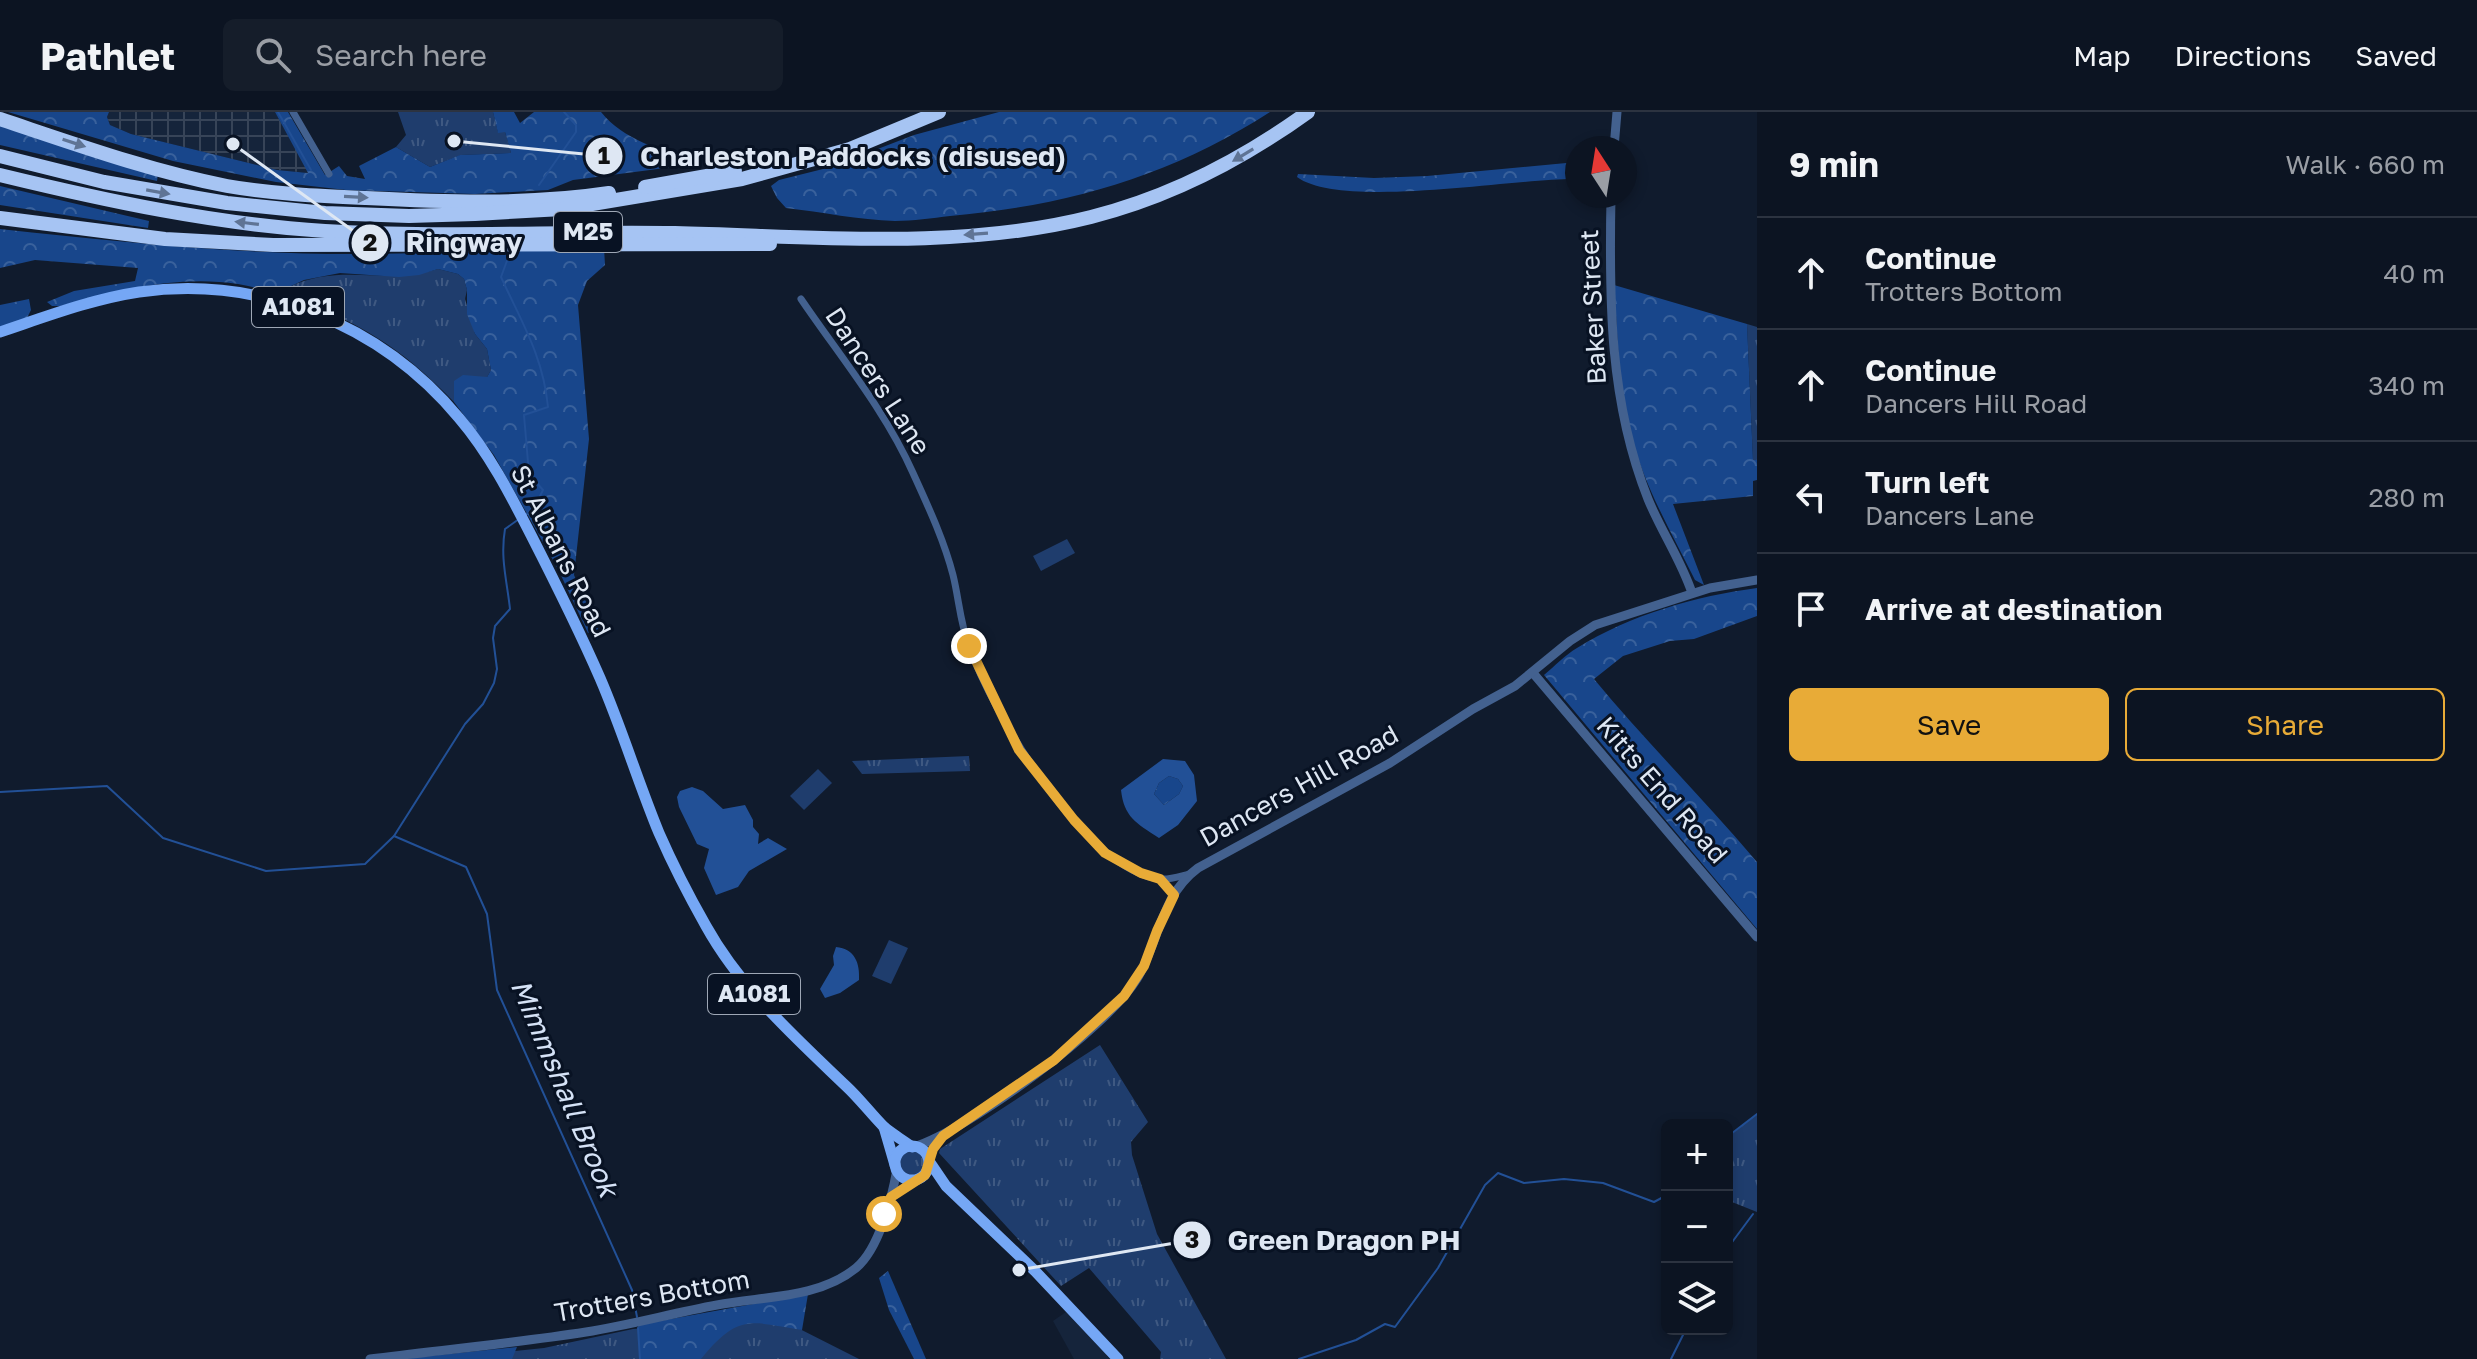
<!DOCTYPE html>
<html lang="en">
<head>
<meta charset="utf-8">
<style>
  body { margin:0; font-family:"Golos Text",sans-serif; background:#151d2a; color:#f1f3f6 }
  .controls { position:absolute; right:24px; bottom:24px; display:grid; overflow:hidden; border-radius:12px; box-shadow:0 4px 12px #0003 }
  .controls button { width:72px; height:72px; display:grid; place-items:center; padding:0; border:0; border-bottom:2px solid #2c3340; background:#0c1422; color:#f1f3f6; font:40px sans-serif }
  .compass { position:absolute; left:1565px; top:24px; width:72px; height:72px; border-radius:50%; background:#0c1422; box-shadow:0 4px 12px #0003; rotate:348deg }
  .stop { position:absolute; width:24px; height:24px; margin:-18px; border:6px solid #e8ab37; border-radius:50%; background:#fff }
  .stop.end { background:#e8ab37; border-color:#fff; box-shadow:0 2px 8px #0008 }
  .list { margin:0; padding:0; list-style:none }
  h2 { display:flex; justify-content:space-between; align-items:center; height:104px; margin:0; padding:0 32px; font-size:34px }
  h2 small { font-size:26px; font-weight:400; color:#9a9ea5 }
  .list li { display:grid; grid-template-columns:52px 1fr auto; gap:24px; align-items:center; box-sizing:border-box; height:112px; padding:0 32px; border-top:2px solid #2c3340 }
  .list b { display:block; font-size:30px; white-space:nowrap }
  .list p { margin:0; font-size:26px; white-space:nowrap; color:#9a9ea5 }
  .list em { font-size:26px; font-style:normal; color:#9a9ea5 }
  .actions { display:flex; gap:16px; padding:24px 32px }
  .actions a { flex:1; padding:18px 0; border:2px solid #e8ab37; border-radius:12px; text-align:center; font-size:28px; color:#e8ab37 }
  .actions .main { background:#e8ab37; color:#111 }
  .icon { flex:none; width:44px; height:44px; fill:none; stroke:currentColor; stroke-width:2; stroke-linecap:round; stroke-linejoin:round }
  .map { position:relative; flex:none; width:1757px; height:1247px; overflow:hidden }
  header { display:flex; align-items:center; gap:48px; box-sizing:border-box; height:112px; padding:0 40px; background:#0c1422; border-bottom:2px solid #2c3340 }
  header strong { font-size:38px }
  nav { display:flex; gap:44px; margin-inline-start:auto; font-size:28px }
  .search { width:560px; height:72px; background:#151d2a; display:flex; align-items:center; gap:20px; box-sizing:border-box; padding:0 28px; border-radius:12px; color:#9a9ea5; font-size:30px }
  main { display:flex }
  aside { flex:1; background:#0c1422 }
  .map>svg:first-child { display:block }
  .built { fill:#15243b }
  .industrial { fill:url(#industrial-grid) }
  .grass { fill:url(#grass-tufts) }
  .forest { fill:url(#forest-crowns) }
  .pitch { fill:#1f3d6d }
  .water { fill:#225096; fill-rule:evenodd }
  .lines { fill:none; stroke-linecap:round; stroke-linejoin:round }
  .stream { stroke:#225096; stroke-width:2 }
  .minor { stroke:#43618f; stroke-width:7 }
  .tertiary { stroke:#43618f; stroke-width:9 }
  .primary { stroke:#75a7f5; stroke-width:11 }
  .motorway { stroke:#a6c4f3; stroke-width:14 }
  .oneway { fill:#5f7495 }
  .route { stroke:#e8ab37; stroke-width:10 }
  .labels { text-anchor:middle; stroke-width:6; stroke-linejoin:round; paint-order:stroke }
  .shield { fill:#081223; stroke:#9ea7b5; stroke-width:2 }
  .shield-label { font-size:24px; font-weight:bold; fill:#dee7f3 }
  .street-label { font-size:26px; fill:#dee7f3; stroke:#081223 }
  .water-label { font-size:28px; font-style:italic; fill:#d5e2f6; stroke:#081223 }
  .leader { fill:none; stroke:#dee7f3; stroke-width:3 }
  .callout-dot { fill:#dee7f3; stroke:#081223; stroke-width:3 }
  .mark-label { font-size:24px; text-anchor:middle; font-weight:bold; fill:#111 }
  .callout-label { font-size:28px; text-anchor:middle; font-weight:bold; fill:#dee7f3; stroke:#081223; stroke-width:6; stroke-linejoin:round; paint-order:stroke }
</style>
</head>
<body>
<header>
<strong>Pathlet</strong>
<div class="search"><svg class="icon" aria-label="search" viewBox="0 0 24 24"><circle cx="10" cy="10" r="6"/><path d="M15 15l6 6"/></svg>Search here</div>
<nav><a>Map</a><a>Directions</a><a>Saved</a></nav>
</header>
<main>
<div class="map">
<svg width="1757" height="1247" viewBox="0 0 1757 1247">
  <defs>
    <pattern id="industrial-grid" width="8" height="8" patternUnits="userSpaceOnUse" patternTransform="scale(2)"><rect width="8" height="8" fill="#15243b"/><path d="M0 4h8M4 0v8" fill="none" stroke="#374458"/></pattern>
    <pattern id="grass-tufts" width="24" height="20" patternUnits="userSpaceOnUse" patternTransform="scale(2)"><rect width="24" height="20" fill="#1f3d6d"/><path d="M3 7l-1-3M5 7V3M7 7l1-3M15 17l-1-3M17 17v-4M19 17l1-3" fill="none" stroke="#3f5982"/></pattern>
    <pattern id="forest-crowns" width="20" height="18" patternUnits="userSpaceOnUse" patternTransform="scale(2)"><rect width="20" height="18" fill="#18468b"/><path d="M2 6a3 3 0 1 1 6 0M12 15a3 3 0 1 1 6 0" fill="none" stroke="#39619c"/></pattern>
  </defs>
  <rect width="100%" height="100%" fill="#101b2d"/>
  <path class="built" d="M1066 1200 1103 1238 1109 1247H1074L1053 1209Z"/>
  <path class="industrial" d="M109 0H275L309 61 277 58 131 22 110 13 107 5Z"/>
  <g class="grass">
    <path d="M398 0H493L498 20H505L511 41 461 43 430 55 396 35 406 23Z"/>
    <path d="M438 157 458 162 464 167 467 178 465 187 475 222 487 237 491 258 487 265H475L454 278V290C400 234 359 210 286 183L289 175C341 150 386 174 438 157Z"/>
    <path d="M1747 212 1757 215V348H1753Z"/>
    <path d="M969 644 970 659 862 662 852 649Z"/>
    <path d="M1100 933 1148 1010 1131 1030 1132 1043 1157 1122 1226 1247H1160L1161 1240 1089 1156 1061 1174 939 1041 940 1037Z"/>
    <path d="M1757 1002V1100L1732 1090 1727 1076V1026Z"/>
    <circle cx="913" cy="1051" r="13"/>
    <path d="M778 1206 859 1247H437L544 1236 633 1217Z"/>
  </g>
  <g class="forest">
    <path d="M8 0H109L107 5 110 13 131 22 277 58 308 61 275 0H288L325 63 339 54 347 64 365 67 359 54 396 35 430 55 460 43 511 41 505 20 498 21 493 0H514L520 11 534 0H601C623 28 663 38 696 52L573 68 548 78 475 82 346 78 276 70 173 49Z"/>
    <path d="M999 0H1270C1171 64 1066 94 950 104 932 106 913 109 895 109 859 108 822 100 786 96L777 86 771 74 779 68 831 55 914 23Z"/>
    <path d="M0 12 158 62 157 69 0 33Z"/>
    <path d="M1577 50V67C1515 66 1342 98 1297 65L1298 62 1374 66 1427 64Z"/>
    <path d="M0 74 149 109 148 116 0 93Z"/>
    <path d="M0 117C121 130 243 143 365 142 445 141 524 138 604 136L605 153 587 169 578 193 589 327 574 463 598 517 588 521 558 457 494 343 454 290V269L463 263 487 265 491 258 487 237 475 222 467 202V178L464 167 458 162 438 157 419 163 399 165 340 161 304 168 289 175 286 183C270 179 254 175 238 172 178 163 118 178 61 194H52L47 190 74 179 135 169 138 156 35 148 0 156Z"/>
    <path d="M1614 173 1747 212 1753 348H1757V368L1753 369V384L1673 392 1704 473 1695 468C1672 422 1646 377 1632 327 1618 277 1618 224 1614 173Z"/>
    <path d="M29 187 31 198 27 206 0 215V193Z"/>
    <path d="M1757 476V504L1694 527 1670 529 1623 544 1594 567C1646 630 1704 687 1757 750V817L1544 563C1555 554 1565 543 1577 536 1630 503 1696 484 1757 476Z"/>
    <path d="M1169 664 1178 667 1183 674 1179 682 1164 693 1154 682 1159 671Z"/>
    <path d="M888 1159 926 1247H914L889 1198 879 1166Z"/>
    <path d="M808 1182 802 1218C749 1209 738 1202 701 1247H640L638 1213Z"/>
    <path d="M517 1235 512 1247H399Z"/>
  </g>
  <g class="pitch">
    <path d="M1067 427 1075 441 1041 459 1033 444Z"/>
    <path d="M818 657 832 671 804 698 790 684Z"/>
    <path d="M889 828 908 836 891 872 872 864Z"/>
  </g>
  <g class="water">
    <path d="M1163 647 1185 649 1194 663 1197 689 1178 713 1159 726C1136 711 1124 705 1121 678ZM1169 664 1178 667 1183 674 1179 682 1164 693 1154 682 1159 671Z"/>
    <path d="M692 675 703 679 723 697 745 693 753 708V715L759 722 758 732 768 726 787 737 749 759 738 775 716 783 704 756 709 737 697 732 679 695 677 685 680 679Z"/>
    <path d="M836 835C855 837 860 851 859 868L840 881 825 886 820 877 834 853 833 844Z"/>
  </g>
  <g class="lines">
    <g class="stream">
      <path d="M278 0 311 58"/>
      <path d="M539 73 576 20V13L564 0"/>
      <path d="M508 146 501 165C522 211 543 244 548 295L524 303 529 362 543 378 536 392 525 404"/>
      <path d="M519 407 505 417C500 446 507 469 510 497L495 514 493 526 497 557 494 571 483 592 465 612 394 724 466 755 487 802 497 878 632 1178 637 1205"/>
      <path d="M0 680 107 674 163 726 266 759 365 752 394 724"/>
      <path d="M1727 1025 1757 1002"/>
      <path d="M1727 1137 1753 1102"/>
      <path d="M638 1216 640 1247"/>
      <path d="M1299 1247 1356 1228 1385 1212 1395 1215 1438 1156 1485 1073 1498 1061 1524 1071 1564 1067 1603 1071 1654 1090 1667 1083"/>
      <path d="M1671 1247 1686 1217"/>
    </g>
    <g class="minor">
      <path d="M293 0 329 62"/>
      <path d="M801 187C839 243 885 298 913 361 928 394 944 428 953 463 959 487 960 511 969 534 992 600 1085 759 1160 767 1170 768 1181 764 1190 762"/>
      <path d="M1160 767 1174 783"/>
    </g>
    <g class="tertiary">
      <path d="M1614 36 1617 0"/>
      <path d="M1611 84C1609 187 1609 289 1648 387 1661 419 1681 448 1692 481"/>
      <path d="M1533 561 1757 825"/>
      <path d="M914 1035C970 1017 1106 917 1137 867 1159 830 1161 783 1198 756L1390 651 1473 597 1515 574 1570 529 1595 513 1710 476 1757 468"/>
      <path d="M891 1085 915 1068"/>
      <path d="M370 1247C442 1238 515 1231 586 1220 630 1213 673 1201 717 1193 763 1184 818 1187 856 1156 879 1137 892 1086 897 1057"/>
    </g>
    <g class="primary">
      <path d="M0 220C45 205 92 187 139 180 260 163 381 212 459 306 489 341 510 382 531 423 555 470 579 518 600 566 622 617 638 670 659 721 673 753 689 784 706 814 741 877 795 925 846 974 860 987 871 1002 884 1015 892 1022 903 1028 912 1035"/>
      <path d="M884 1015 895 1053"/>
      <circle cx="912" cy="1051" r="17"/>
      <path d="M929 1049 946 1074 1035 1159 1118 1247"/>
    </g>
    <g class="motorway">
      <path d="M0 7C75 32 150 59 227 74 273 82 320 84 366 86 446 90 530 93 609 81"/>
      <path d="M0 44 104 70 227 91 325 101 409 104 475 102 562 97 742 67 850 37 939 0"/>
      <path d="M0 63C107 89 215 112 325 119 441 126 559 119 675 121 813 124 956 139 1091 105 1170 85 1243 47 1308 0"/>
      <path d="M645 75 735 59"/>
      <path d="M0 106 165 127 273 133 770 132"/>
    </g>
  </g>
  <defs><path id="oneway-solid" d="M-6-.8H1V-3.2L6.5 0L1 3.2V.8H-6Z" transform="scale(2)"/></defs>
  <g class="oneway">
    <use href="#oneway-solid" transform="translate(74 31) rotate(18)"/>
    <use href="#oneway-solid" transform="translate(1243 43) rotate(149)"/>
    <use href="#oneway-solid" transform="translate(158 80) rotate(10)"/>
    <use href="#oneway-solid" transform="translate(356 85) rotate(3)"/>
    <use href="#oneway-solid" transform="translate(247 111) rotate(-173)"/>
    <use href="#oneway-solid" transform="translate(976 122) rotate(176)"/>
  </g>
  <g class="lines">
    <path class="route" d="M884 1102 891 1085 925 1063 933 1037 943 1024 1054 948 1124 884 1144 854 1157 819 1174 783 1160 767 1141 761 1105 741 1074 708 1019 638 969 534"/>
  </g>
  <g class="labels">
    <g class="shield">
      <rect x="554" y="100" width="68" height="40" rx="6"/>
      <rect x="252" y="175" width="92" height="40" rx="6"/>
      <rect x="708" y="862" width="92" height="40" rx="6"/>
    </g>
    <g class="shield-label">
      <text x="588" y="128">M25</text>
      <text x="298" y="203">A1081</text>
      <text x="754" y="890">A1081</text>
    </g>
    <g class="street-label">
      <text transform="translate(1593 195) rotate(-93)" y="9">Baker Street</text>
      <text transform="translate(878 269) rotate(57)" y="9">Dancers Lane</text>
      <text transform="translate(561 439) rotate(63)" y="9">St Albans Road</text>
      <text transform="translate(1299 674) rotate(-29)" y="9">Dancers Hill Road</text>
      <text transform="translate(1662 678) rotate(49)" y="9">Kitts End Road</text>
      <text transform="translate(652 1184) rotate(-10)" y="9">Trotters Bottom</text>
    </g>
    <g class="water-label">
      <text transform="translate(565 976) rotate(67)" y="10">Mimmshall Brook</text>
    </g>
  </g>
  <path class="leader" d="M454 29L604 44M233 32L370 131M1019 1158L1192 1128"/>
  <g class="callout-dot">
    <circle cx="454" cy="29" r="8"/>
    <circle cx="233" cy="32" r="8"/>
    <circle cx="1019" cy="1158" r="8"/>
    <circle cx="604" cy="44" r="20"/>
    <circle cx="370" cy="131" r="20"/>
    <circle cx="1192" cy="1128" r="20"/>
  </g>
  <g class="mark-label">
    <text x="604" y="52">1</text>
    <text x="370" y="139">2</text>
    <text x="1192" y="1136">3</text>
  </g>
  <g class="callout-label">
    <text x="853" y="54">Charleston Paddocks (disused)</text>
    <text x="464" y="140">Ringway</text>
    <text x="1344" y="1138">Green Dragon PH</text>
  </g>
</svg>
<div class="controls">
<button>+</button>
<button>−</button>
<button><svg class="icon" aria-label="layers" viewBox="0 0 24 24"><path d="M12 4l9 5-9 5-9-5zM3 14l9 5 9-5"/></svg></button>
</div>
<svg class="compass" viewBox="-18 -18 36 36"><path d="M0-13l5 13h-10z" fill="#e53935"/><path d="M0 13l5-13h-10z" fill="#9a9ea5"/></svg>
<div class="stop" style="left:884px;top:1102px"></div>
<div class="stop end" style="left:969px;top:534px"></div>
</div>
<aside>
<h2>9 min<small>Walk · 660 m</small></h2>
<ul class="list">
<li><svg class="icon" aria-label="ahead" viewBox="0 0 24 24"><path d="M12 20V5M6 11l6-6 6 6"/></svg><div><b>Continue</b><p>Trotters Bottom</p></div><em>40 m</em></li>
<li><svg class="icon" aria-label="ahead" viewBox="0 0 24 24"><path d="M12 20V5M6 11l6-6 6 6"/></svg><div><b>Continue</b><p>Dancers Hill Road</p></div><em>340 m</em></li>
<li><svg class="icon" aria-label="left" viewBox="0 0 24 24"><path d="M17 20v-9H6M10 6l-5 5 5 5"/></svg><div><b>Turn left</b><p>Dancers Lane</p></div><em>280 m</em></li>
<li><svg class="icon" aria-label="arrive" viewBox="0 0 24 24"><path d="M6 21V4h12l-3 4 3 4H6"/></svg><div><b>Arrive at destination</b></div></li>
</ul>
<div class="actions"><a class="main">Save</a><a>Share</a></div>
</aside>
</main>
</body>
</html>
